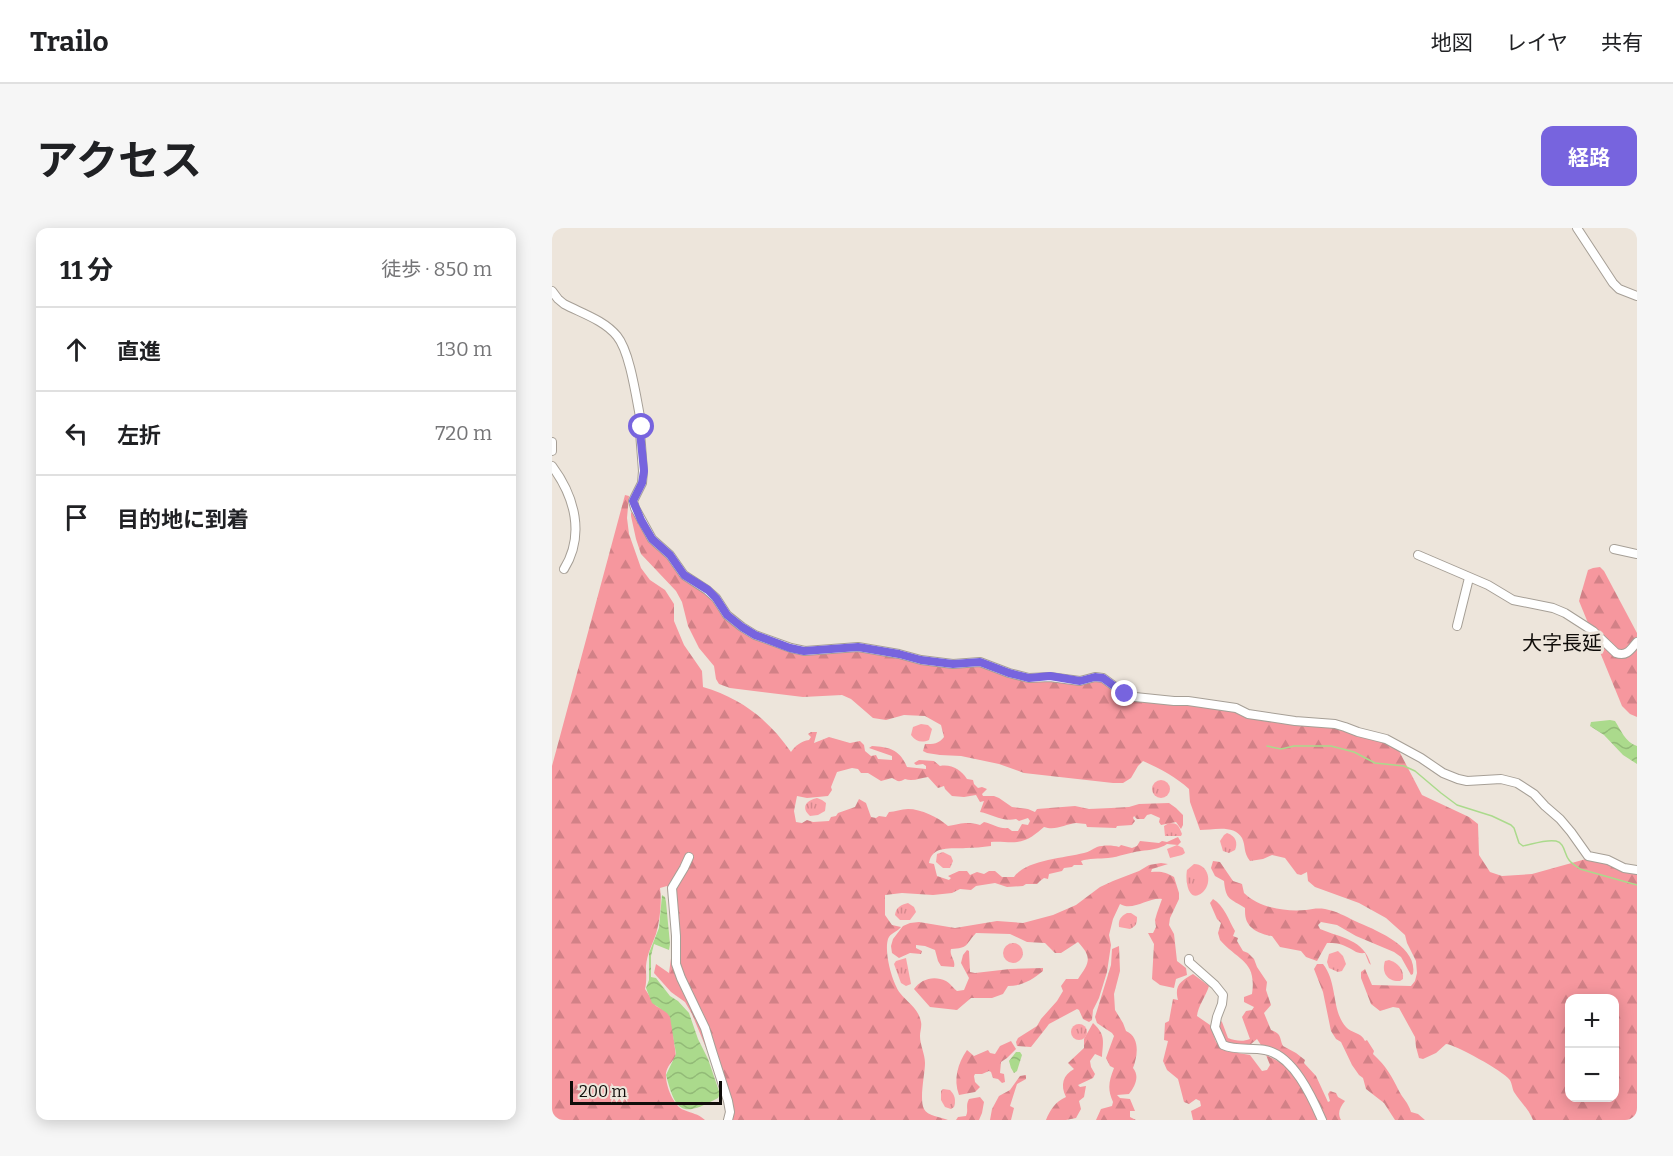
<!DOCTYPE html>
<html lang="ja">
<head>
<meta charset="utf-8">
<style>
  body { margin:0; font-family:Bitter,"Noto Sans JP",serif; background:#f6f6f6; color:#202124 }
  .controls { position:absolute; right:18px; bottom:18px; display:grid; overflow:hidden; border-radius:12px; box-shadow:0 3px 15px #0003 }
  .controls button { width:54px; height:54px; display:grid; place-items:center; padding:0; border:0; border-bottom:2px solid #e0e0e0; background:#fff; color:#202124; font:30px sans-serif }
  .scale { position:absolute; left:18px; bottom:15px; width:152px; box-sizing:border-box; padding-left:6px; border:3px solid #100d0a; border-top:0; font-size:16px; line-height:21px; white-space:nowrap; color:#100d0a; -webkit-text-stroke:4px #ede5db; paint-order:stroke }
  .stop { position:absolute; width:18px; height:18px; margin:-14px; border:4px solid #7764de; border-radius:50%; background:#fff }
  .stop.end { background:#7764de; border-color:#fff; box-shadow:0 2px 6px #0008 }
  .list { margin:0; padding:0; list-style:none }
  h2 { display:flex; justify-content:space-between; align-items:center; height:78px; margin:0; padding:0 24px; font-size:26px }
  h2 small { font-size:20px; font-weight:400; color:#757577 }
  .list li { display:grid; grid-template-columns:39px 1fr auto; gap:18px; align-items:center; box-sizing:border-box; height:84px; padding:0 24px; border-top:2px solid #e0e0e0 }
  .list b { display:block; font-size:22px; white-space:nowrap }
  .list em { font-size:20px; font-style:normal; color:#757577 }
  .icon { flex:none; width:33px; height:33px; fill:none; stroke:currentColor; stroke-width:2; stroke-linecap:round; stroke-linejoin:round }
  .map { position:relative; flex:none; width:1085px; height:892px; overflow:hidden; border-radius:12px }
  header { display:flex; align-items:center; gap:36px; box-sizing:border-box; height:84px; padding:0 30px; background:#fff; border-bottom:2px solid #e0e0e0 }
  header strong { font-size:28px }
  nav { display:flex; gap:33px; margin-inline-start:auto; font-size:21px }
  .intro { display:flex; align-items:center; justify-content:space-between; box-sizing:border-box; height:144px; padding:0 36px }
  h1 { margin:0; font-size:42px }
  .button { padding:15px 27px; border-radius:12px; background:#7764de; color:#fff; font-size:21px; font-weight:700 }
  main { display:flex; gap:36px; padding:0 36px }
  aside { flex:1; background:#fff; border-radius:12px; box-shadow:0 3px 15px #0003 }
  .map>svg:first-child { display:block }
  .grass { fill:url(#grass-tufts) }
  .forest { fill:url(#forest-firs); fill-rule:evenodd }
  .water { fill:url(#water-waves) }
  .lines { fill:none; stroke-linecap:round; stroke-linejoin:round }
  .stream { stroke:#abda8c; stroke-width:1.5 }
  .minor-casing { stroke:#a69f96; stroke-width:10 }
  .minor { stroke:#fff; stroke-width:8 }
  .route { stroke:#7764de; stroke-width:8 }
  .labels { text-anchor:middle; stroke-width:6; stroke-linejoin:round; paint-order:stroke }
  .quarter-label { font-size:20px; fill:#100d0a; stroke:#ede5db }
</style>
</head>
<body>
<header>
<strong>Trailo</strong>
<nav><a>地図</a><a>レイヤ</a><a>共有</a></nav>
</header>
<div class="intro"><h1>アクセス</h1><a class="button">経路</a></div>
<main>
<aside>
<h2>11 分<small>徒歩 · 850 m</small></h2>
<ul class="list">
<li><svg class="icon" aria-label="ahead" viewBox="0 0 24 24"><path d="M12 20V5M6 11l6-6 6 6"/></svg><div><b>直進</b></div><em>130 m</em></li>
<li><svg class="icon" aria-label="left" viewBox="0 0 24 24"><path d="M17 20v-9H6M10 6l-5 5 5 5"/></svg><div><b>左折</b></div><em>720 m</em></li>
<li><svg class="icon" aria-label="arrive" viewBox="0 0 24 24"><path d="M6 21V4h12l-3 4 3 4H6"/></svg><div><b>目的地に到着</b></div></li>
</ul>
</aside>
<div class="map">
<svg width="1085" height="892" viewBox="0 0 1085 892">
  <defs>
    <pattern id="grass-tufts" width="24" height="20" patternUnits="userSpaceOnUse" patternTransform="scale(1.5)"><rect width="24" height="20" fill="#faa1a7"/><path d="M3 7l-1-3M5 7V3M7 7l1-3M15 17l-1-3M17 17v-4M19 17l1-3" fill="none" stroke="#d5898e"/></pattern>
    <pattern id="forest-firs" width="22" height="20" patternUnits="userSpaceOnUse" patternTransform="scale(1.5)"><rect width="22" height="20" fill="#f6979e"/><path d="M5 1l3.5 6h-7zM16 11l3.5 6h-7z" fill="#d28187"/></pattern>
    <pattern id="water-waves" width="16" height="10" patternUnits="userSpaceOnUse" patternTransform="scale(1.5)"><rect width="16" height="10" fill="#abda8c"/><path d="M0 5q4-4 8 0t8 0" fill="none" stroke="#92ba77"/></pattern>
  </defs>
  <rect width="100%" height="100%" fill="#ede5db"/>
  <g class="grass">
    <path d="M369 496 376 497 380 501 377 512C370 515 364 514 359 507L361 499Z"/>
    <circle cx="609" cy="561" r="9"/>
    <path d="M265 570 270 572 274 575 273 583 266 587 258 588C248 579 255 572 265 570Z"/>
    <path d="M617 595C626 595 627 598 630 606L629 608H613L612 598Z"/>
    <path d="M675 605C684 608 686 615 683 622L677 625 671 623 668 613 672 607Z"/>
    <path d="M625 617 631 620 633 625 630 627 618 630 615 621Z"/>
    <path d="M391 624 399 628 401 633 398 640H391L384 634 385 626Z"/>
    <path d="M642 636C656 636 661 654 651 664 636 677 633 652 635 642Z"/>
    <path d="M356 675 362 679 364 684 358 692H348L343 687C344 679 349 677 356 675Z"/>
    <path d="M575 685H579L585 689C585 696 584 698 578 701L567 699C566 692 569 688 575 685Z"/>
    <circle cx="461" cy="725" r="10"/>
    <path d="M786 723 791 728 794 736 790 743 786 744 777 740 775 734 777 726Z"/>
    <path d="M354 730 359 756 354 758 349 755 342 736 344 733Z"/>
    <path d="M837 732C846 735 852 741 851 751L848 753C836 754 829 745 833 733Z"/>
    <circle cx="527" cy="804" r="8"/>
    <path d="M391 861 398 862C403 867 404 872 402 879L399 881 393 879 389 872V863Z"/>
  </g>
  <g class="forest">
    <path d="M73 267 77 268 75 290 77 306 89 340 98 352 113 362 122 376V393L132 417 150 443 151 459C189 470 217 492 239 524 243 518 249 513 257 512L259 509 256 506 259 504H265L262 515 277 509 298 515 308 513 312 517 313 523 319 528 324 527 326 531 340 532V528L317 520 320 518C338 519 348 522 355 539L374 541V538L371 536 364 537 362 535 367 532 382 533 388 538C400 536 409 542 415 551L421 552 422 556 426 560 430 559 435 561 430 566 431 568H442L447 570 460 579 476 581 483 584 485 581 523 578 537 581 559 580 577 579 587 576 617 575 624 580 631 587V597L629 601 624 594 609 597 607 594 608 590 599 586 595 587 592 591H585L582 588 581 590 583 593 580 597 565 598 564 600 535 599 534 596C531 596 527 595 524 595 513 596 504 603 492 599 485 605 476 613 465 614 457 615 448 613 439 614V618C430 619 422 620 414 620 399 621 380 617 377 635L382 636 385 648 397 652 399 650 396 648 407 643H415L418 647 425 644 432 646 437 643H443L450 649H462C474 632 512 630 532 625 537 624 540 621 545 619 551 617 561 617 567 619L569 617 580 620 585 618 588 613 607 615 610 613 615 614 626 609 629 614 626 617 615 616C608 621 597 622 589 623 578 624 567 629 556 630 547 631 537 630 529 633L531 637H522L520 639 512 640 510 643 497 646 496 651 492 650 488 653 485 656H474L471 658 455 659 443 655 424 658 419 662 408 661 400 665 381 667 350 665 333 667V687L340 697 349 699C345 704 338 705 336 711 332 724 340 754 348 765 355 774 367 781 369 794 370 798 368 804 368 808 368 817 373 826 373 835 373 846 367 871 372 881 375 888 389 889 396 892H180L157 827 140 786 133 774 119 764 102 745 104 736 117 745 122 708 115 658 108 660C110 674 108 692 104 706 100 717 95 726 94 738 94 746 95 752 93 761L104 778 116 784 119 788 124 829C120 833 115 839 114 845 113 856 121 878 132 882 141 886 145 885 153 892H0V538ZM300 540 306 541 309 545H316L329 553 340 550C346 553 346 555 353 551 360 554 369 550 376 549L386 560 392 558 393 561 400 568 412 569 424 567 428 574 432 573 428 584C440 586 450 594 464 591L467 593 476 590 478 593 476 597 470 596 466 603H460L456 600C447 601 441 596 432 594L428 597C414 593 409 596 396 598 386 589 369 581 356 581 349 581 343 584 337 584L334 589 327 588 324 590 319 589 314 575 307 571 303 579 286 585 284 588 279 589 277 593 261 594 255 592 250 595 244 594 242 583 245 568 255 570 276 568 280 562 279 559 285 544Z"/>
    <path d="M81 283 98 312 162 370 172 386 236 421H307L426 435 452 445 551 452 570 467 634 475 784 499 833 513 846 521 870 567 917 589 926 596 927 627 938 644 950 648 980 646 1034 631 1051 635 1085 646V892H981C976 880 969 875 962 864 960 860 960 854 957 851 952 844 903 816 894 816L884 825 871 831 867 830 864 819 863 809 847 780 841 779 828 783 819 776 809 750V744L813 741 820 757 859 758 863 753 865 745 864 733 855 715 853 707 834 690 807 675 763 659 756 653 755 644 749 647 745 646 733 630 720 627 711 631 698 633C691 624 694 618 690 610 682 596 661 602 648 602L638 574 637 561C624 549 607 540 591 533L586 538 579 550 571 555H561L472 545 447 536 409 528 388 527 375 525 371 523 373 516C381 516 387 516 392 509L389 497 373 488 352 487 334 492 321 490 299 471 290 467 251 469 178 460 167 456 164 451 162 438 147 420 136 398 130 374 124 363 89 326 84 311 79 288V285ZM1017 770H1062V870H1017Z"/>
    <path d="M1048 339 1052 343 1085 405V489L1078 486 1070 478 1027 373 1036 342 1041 340Z"/>
    <path d="M661 633 668 634 681 653 690 656 692 665C707 680 734 684 754 682 761 681 765 680 773 681 784 683 793 688 803 693 823 702 866 718 861 746L859 747 849 729 842 724 804 708 785 697 769 694 766 697 768 701C789 710 812 711 819 737L817 735 813 725C804 726 802 722 795 719 788 715 782 715 775 715L765 733 754 729 749 723 728 719 720 708C711 707 697 702 694 691 693 688 693 684 693 680 678 670 674 673 672 653L663 648 659 640Z"/>
    <path d="M609 635 616 636 600 641 599 644C609 643 614 644 622 649L627 665V671L618 690 617 697 622 706 625 733 634 740 635 747 624 751 622 760 608 757 600 751 602 716 596 705H601L604 699 603 692 605 685 610 671C596 669 581 684 568 676L561 691 557 707 559 717 555 744 547 770 541 782 540 792 537 794 531 791 527 782 525 781 497 796 494 800 479 819 465 818 464 814 466 810 485 798 489 791 505 773 511 763 509 758 514 751H526C537 735 541 730 526 714L509 725H503L493 715 475 714 458 706 424 705C413 717 417 720 399 721 397 728 404 732 402 739L389 738 386 733 383 722 373 718 364 717V720L370 723 369 726 358 725 347 730 340 725 339 718 341 711 351 698 358 695 367 694 403 700 445 693 471 695 501 687 524 677 548 659 561 653 587 643 597 637Z"/>
    <path d="M661 671C672 677 677 693 683 703L681 708 686 710 685 713 691 723 696 725 702 731 705 739 715 754 714 762 719 777 712 785 719 802C730 806 727 809 731 818L744 825 753 832 752 835 764 848 776 874 778 873 776 866 778 863 784 865 786 869 793 873C788 879 785 885 789 892H771L733 830 709 817 705 811 699 816 698 819 675 816 667 801 668 792 670 794 676 810C684 813 691 814 698 811L690 789 694 783 700 782 702 779 692 774V769L700 766C705 732 686 733 668 712L666 705 669 695 665 691 658 675Z"/>
    <path d="M567 718 568 743 562 766 563 782 571 795 574 803C588 809 586 827 581 840 588 848 583 859 577 866L565 867 568 870 578 871 583 883H578V889L584 892H544L549 881 560 878 561 874C555 861 557 853 562 840L558 838 554 830 562 808 560 805 545 795 543 789 559 737 560 721Z"/>
    <path d="M415 722 417 723 418 744 423 745 458 741 491 740V743C480 752 470 758 456 758L451 766 440 770H419L405 782 378 779 362 761C369 751 382 747 394 753 398 755 401 760 405 763L412 762 417 750 409 735 411 727Z"/>
    <path d="M765 736H771C786 755 779 782 794 799 799 805 809 804 813 813L815 812 822 823 821 826C835 839 839 847 847 863 851 871 856 874 859 884L866 886 873 892H843L832 875 814 861 811 850 807 847 800 837 789 814 784 811 779 803 771 764 762 741Z"/>
    <path d="M641 746 657 758C654 768 646 778 645 788L658 797 664 814 674 823 698 827 710 843 715 842 718 837 714 827 733 837 752 863 767 892H641L639 883 649 878 648 873 644 871 637 876 632 874 626 851 615 842 611 833 616 813 612 812 613 795 617 793 621 771 626 772C622 757 629 753 641 746Z"/>
    <path d="M541 795C554 807 551 813 550 829L543 826 538 833 539 839 543 846 541 850 526 857 528 859 534 858 532 869 527 873 529 881 524 890 514 892H494C498 882 503 874 514 869 508 857 511 847 522 841L516 835 532 820V811Z"/>
    <path d="M459 813 464 821 455 830 449 834 448 845 452 846 453 854 450 855 446 851 441 850 439 844 437 843 430 846H423L422 848 423 854 428 859 423 864 407 867C401 851 406 835 415 822L422 828 436 822 438 825 443 826 448 818Z"/>
    <path d="M474 847V851L465 856 458 878 462 880 459 892H438L440 881 447 868 458 862 468 848Z"/>
    <path d="M428 869 432 874 430 885 427 892H404L406 889 414 888C417 882 413 878 417 871Z"/>
  </g>
  <g class="water">
    <path d="M1058 492 1063 493C1069 502 1073 514 1085 518V536L1071 527 1052 507 1038 498 1039 494Z"/>
    <path d="M110 667 113 669 114 674 118 716 117 722 102 716 99 728V749L104 750 118 768 126 773 137 785 146 811 156 831 168 866 166 870C131 889 124 886 114 847L124 826 118 789 115 785 100 775 94 760 97 752V725L107 700Z"/>
    <path d="M464 824H468L470 827 465 843 462 845 459 840 457 833Z"/>
  </g>
  <g class="lines">
    <path class="stream" d="M715 518 729 521 742 518H779L802 524 823 535 852 538 863 543 889 565 905 577 940 588 959 597 962 600 967 615 971 618C981 616 994 611 1004 613 1013 615 1012 626 1017 632 1020 636 1024 638 1028 641L1085 657"/>
    <g class="minor-casing">
      <g id="minor">
        <path d="M1025 0 1061 55 1067 61 1085 68"/>
        <path d="M0 63 6 71 12 76C29 85 52 92 65 108 79 125 85 176 90 199L88 204 91 243 90 255 81 273 83 280 100 311 118 327 132 347 155 362 164 370 175 387 190 399 203 407 239 420 253 423 306 419 347 426 369 432 401 436 428 434 457 445 477 450 498 449 528 453 543 449 551 450 573 466 583 469 622 473H636L684 480 696 486 743 493 783 496 793 499 806 504 834 511 869 530 891 545 906 551 915 553 949 551 965 555 982 566 993 578 1008 591 1019 604 1036 628 1056 632 1072 640 1085 642"/>
        <path d="M0 214V223"/>
        <path d="M0 238C23 269 33 307 12 341"/>
        <path d="M1062 321 1085 326"/>
        <path d="M866 327 936 357 961 372 1001 380 1013 385 1041 403 1064 425C1075 429 1079 421 1085 414"/>
        <path d="M905 398 917 350"/>
        <path d="M137 629 132 640 120 660 124 708V736L129 750 153 800 160 823 176 873 178 884 176 892"/>
        <path d="M637 731V734L663 757 671 767 670 776 665 789 663 799 671 817C684 823 699 819 713 822 741 827 760 869 770 892"/>
      </g>
    </g>
    <use href="#minor" class="minor"/>
  </g>
  <g class="lines">
    <path class="route" d="M90 199 88 204 92 243 90 255 81 273 89 292 100 311 118 327 132 347 156 362 164 370 175 387 190 399 203 407 238 420 252 423 306 419 347 426 369 432 401 436 428 434 457 445 477 450 498 448 528 453 543 449 551 450 573 466"/>
  </g>
  <g class="labels">
    <g class="quarter-label">
      <text x="1010" y="422">大字長延</text>
    </g>
  </g>
</svg>
<div class="controls">
<button>+</button>
<button>−</button>
</div>
<div class="scale">200 m</div>
<div class="stop" style="left:90px;top:199px"></div>
<div class="stop end" style="left:573px;top:466px"></div>
</div>
</main>
</body>
</html>
